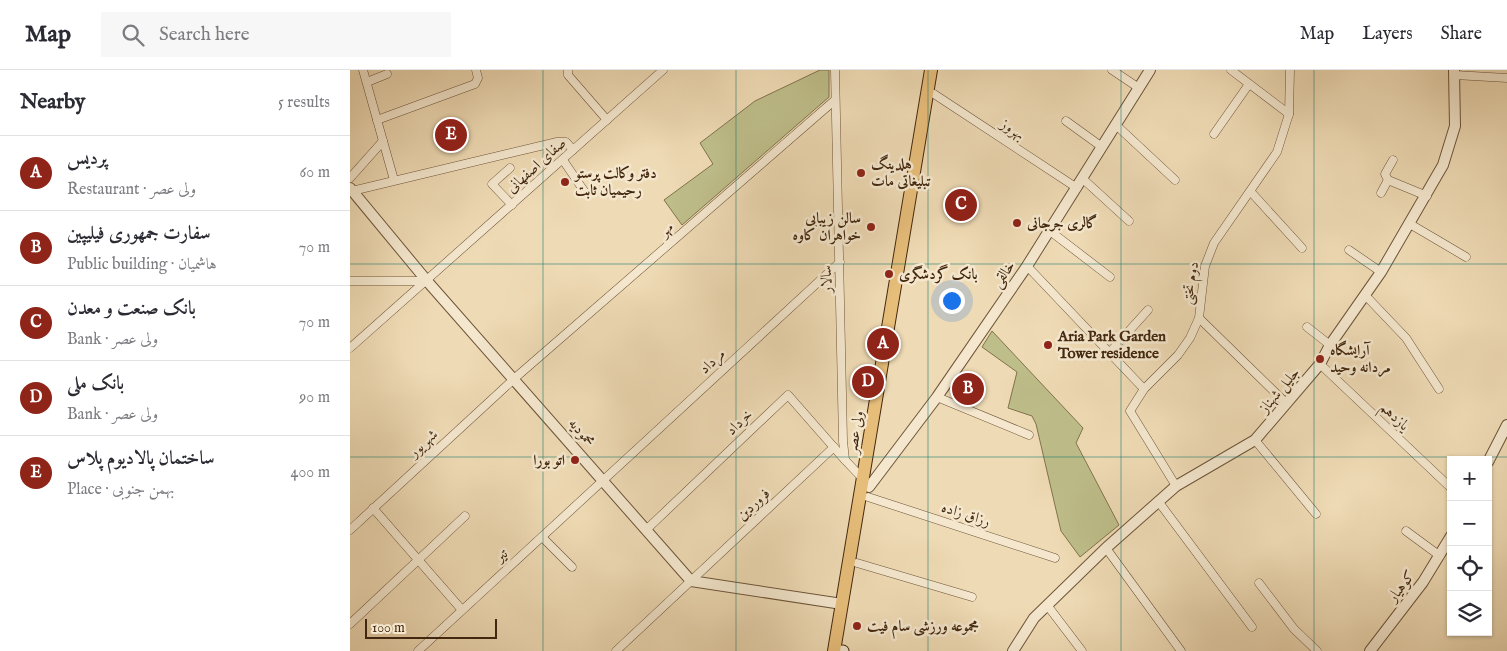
<!DOCTYPE html>
<html lang="en">
<head>
<meta charset="utf-8">
<style>
  body { margin:0; font-family:"IM FELL English",Amiri,serif; background:#f7f7f7; color:#2b2b33 }
  .controls { position:absolute; right:15px; bottom:15px; display:grid; overflow:hidden; border-radius:0px; box-shadow:0 1px 4px #0004 }
  .controls button { width:45px; height:45px; display:grid; place-items:center; padding:0; border:0; border-bottom:1px solid #e1e1e2; background:#fff; color:#2b2b33; font:25px sans-serif }
  .scale { position:absolute; left:15px; bottom:12px; width:132px; box-sizing:border-box; padding-left:5px; border:2px solid #43280f; border-top:0; font-size:14px; line-height:18px; white-space:nowrap; color:#43280f; -webkit-text-stroke:4px #f4e7ce; paint-order:stroke }
  .you { position:absolute; left:601px; top:230px; width:18px; height:18px; margin:-12px; border:4px solid #fff; border-radius:50%; background:#1a73e8; box-shadow:0 0 0 8px #1a73e833 }
  .badge { display:grid; place-items:center; width:32px; height:32px; border-radius:50%; background:#8f2418; color:#fff; font-size:16px; font-weight:700 }
  .pin { position:absolute; translate:-50% -50%; border:2px solid #fff; box-shadow:0 1px 5px #0006 }
  .list { margin:0; padding:0; list-style:none }
  h2 { display:flex; justify-content:space-between; align-items:center; height:65px; margin:0; padding:0 20px; font-size:21px }
  h2 small { font-size:16px; font-weight:400; color:#7c7c81 }
  .list li { display:grid; grid-template-columns:32px 1fr auto; gap:15px; align-items:center; box-sizing:border-box; height:75px; padding:0 20px; border-top:1px solid #e1e1e2 }
  .list b { display:block; font-size:19px; white-space:nowrap }
  .list p { margin:0; font-size:16px; white-space:nowrap; color:#7c7c81 }
  .list em { font-size:16px; font-style:normal; color:#7c7c81 }
  .icon { flex:none; width:28px; height:28px; fill:none; stroke:currentColor; stroke-width:2; stroke-linecap:round; stroke-linejoin:round }
  .map { position:relative; flex:none; width:1157px; height:581px; overflow:hidden }
  header { display:flex; align-items:center; gap:30px; box-sizing:border-box; height:70px; padding:0 25px; background:#fff; border-bottom:1px solid #e1e1e2 }
  header strong { font-size:24px }
  nav { display:flex; gap:28px; margin-inline-start:auto; font-size:18px }
  .search { width:350px; height:45px; background:#f7f7f7; display:flex; align-items:center; gap:12px; box-sizing:border-box; padding:0 18px; border-radius:0px; color:#7c7c81; font-size:19px }
  main { display:flex }
  aside { flex:1; background:#fff }
  .map>svg:first-child { display:block }
  .green { fill:#bebe8a; stroke:#80734c }
  .lines { fill:none; stroke-linecap:round; stroke-linejoin:round }
  .minor-casing { stroke:#6e5438; stroke-width:9 }
  .tertiary-casing { stroke:#6e5438; stroke-width:12 }
  .secondary-casing { stroke:#43280f; stroke-width:13 }
  .primary-casing { stroke:#43280f; stroke-width:14 }
  .minor { stroke:#f4e7ce; stroke-width:8 }
  .tertiary { stroke:#f4e7ce; stroke-width:10 }
  .secondary { stroke:#f4e7ce; stroke-width:11 }
  .primary { stroke:#e7bd7a; stroke-width:12 }
  .grid { fill:none; stroke:#0f766e; stroke-width:1; stroke-opacity:0.55 }
  .poi-dot { fill:#8f2418; stroke:#f4e7ce; stroke-width:2 }
  .labels { text-anchor:middle; stroke-width:5; stroke-linejoin:round; paint-order:stroke }
  .street-label { font-size:15px; fill:#43280f; stroke:#f4e7ce }
  .poi-label { font-size:15px; font-weight:bold; fill:#43280f; stroke:#f4e7ce; text-anchor:start }
</style>
</head>
<body>
<header>
<strong>Map</strong>
<div class="search"><svg class="icon" aria-label="search" viewBox="0 0 24 24"><circle cx="10" cy="10" r="6"/><path d="M15 15l6 6"/></svg>Search here</div>
<nav><a>Map</a><a>Layers</a><a>Share</a></nav>
</header>
<main>
<aside>
<h2>Nearby<small>5 results</small></h2>
<ul class="list">
<li><span class="badge">A</span><div><b>پردیس</b><p>Restaurant · ولی عصر</p></div><em>60 m</em></li>
<li><span class="badge">B</span><div><b>سفارت جمهوری فیلیپین</b><p>Public building · هاشمیان</p></div><em>70 m</em></li>
<li><span class="badge">C</span><div><b>بانک صنعت و معدن</b><p>Bank · ولی عصر</p></div><em>70 m</em></li>
<li><span class="badge">D</span><div><b>بانک ملی</b><p>Bank · ولی عصر</p></div><em>90 m</em></li>
<li><span class="badge">E</span><div><b>ساختمان پالادیوم پلاس</b><p>Place · بهمن جنوبی</p></div><em>400 m</em></li>
</ul>
</aside>
<div class="map">
<svg width="1157" height="581" viewBox="0 0 1157 581">
  <rect width="100%" height="100%" fill="#eedab4"/>
  <filter id="stains"><feTurbulence type="fractalNoise" baseFrequency=".004" numOctaves="4"/><feColorMatrix values="0 0 0 0 .2 0 0 0 0 .09 0 0 0 0 .02 0 0 0 .5 -.17"/></filter>
  <radialGradient id="worn" r=".72"><stop offset=".6" stop-color="#630" stop-opacity="0"/><stop offset="1" stop-color="#630" stop-opacity=".3"/></radialGradient>
  <g class="green">
    <path d="M470 0H479V27L332 155 314 130 363 94 350 73 405 31Z"/>
    <path d="M642 261 733 358 726 373 769 455 730 487 711 461 686 354 682 346 658 338 667 302 632 277Z"/>
  </g>
  <g class="lines">
    <g class="minor-casing">
      <g id="minor">
        <path d="M13 0 44 110"/>
        <path d="M218 0V5L257 50"/>
        <path d="M485 0 493 371 495 390 514 410"/>
        <path d="M762 0 789 18"/>
        <path d="M881 0 939 44"/>
        <path d="M1105 5 1157 8"/>
        <path d="M17 12 37 4"/>
        <path d="M584 24 727 118"/>
        <path d="M27 50 125 14 128 8 126 0"/>
        <path d="M716 51 752 77"/>
        <path d="M766 55 825 110"/>
        <path d="M864 64 899 14"/>
        <path d="M213 90 234 121"/>
        <path d="M160 98 142 114 162 135"/>
        <path d="M0 108 33 71"/>
        <path d="M733 109 779 151"/>
        <path d="M1038 110 1077 126"/>
        <path d="M2 121 207 72H216L223 80"/>
        <path d="M901 122 952 178"/>
        <path d="M1031 123 1038 110 1035 104 1043 90"/>
        <path d="M1060 154 1116 187"/>
        <path d="M700 161 760 207"/>
        <path d="M999 180 1031 202"/>
        <path d="M677 196 794 319"/>
        <path d="M0 211H77"/>
        <path d="M1015 225 1056 268 1089 319"/>
        <path d="M849 248 937 334"/>
        <path d="M957 257 980 275"/>
        <path d="M0 278 313 0"/>
        <path d="M760 282 798 240"/>
        <path d="M970 294 1101 418"/>
        <path d="M587 327 679 365"/>
        <path d="M905 370 966 444"/>
        <path d="M826 416 780 341 794 319 828 285 840 268 849 248 855 196 864 173 927 82 939 44 940 0"/>
        <path d="M518 427 705 488"/>
        <path d="M808 431 902 557"/>
        <path d="M23 438 112 540"/>
        <path d="M297 459 438 325 495 390"/>
        <path d="M0 460 165 308 485 30"/>
        <path d="M1056 461 1090 486"/>
        <path d="M192 467 222 497"/>
        <path d="M756 478 831 581"/>
        <path d="M507 493 622 527"/>
        <path d="M909 513 944 559 967 581"/>
        <path d="M697 535 732 581"/>
        <path d="M0 554 115 446"/>
        <path d="M68 581 490 192"/>
        <path d="M266 581 484 377"/>
      </g>
    </g>
    <g class="tertiary-casing">
      <g id="tertiary">
        <path d="M0 118 77 211 341 511 492 534"/>
        <path d="M1138 392 1157 355"/>
        <path d="M519 417 587 327 677 196 800 0"/>
        <path d="M663 581 684 548 756 478 826 416 905 370 970 294 980 275 1031 202 1093 95 1105 56 1104 0"/>
        <path d="M1020 581 1073 512 1101 466"/>
      </g>
    </g>
    <g class="secondary-casing">
      <path id="secondary" d="M492 581H493"/>
    </g>
    <g class="primary-casing">
      <path id="primary" d="M484 581 581 0"/>
    </g>
    <use href="#minor" class="minor"/>
    <use href="#tertiary" class="tertiary"/>
    <use href="#secondary" class="secondary"/>
    <use href="#primary" class="primary"/>
  </g>
  <path class="grid" d="M193 0V581M386 0V581M578 0V581M771 0V581M964 0V581M0 194H1157M0 387H1157"/>
  <g class="poi-dot">
    <circle cx="511" cy="103" r="5"/>
    <circle cx="215" cy="112" r="5"/>
    <circle cx="667" cy="153" r="5"/>
    <circle cx="521" cy="157" r="5"/>
    <circle cx="539" cy="204" r="5"/>
    <circle cx="698" cy="275" r="5"/>
    <circle cx="970" cy="289" r="5"/>
    <circle cx="225" cy="390" r="5"/>
    <circle cx="507" cy="556" r="5"/>
  </g>
  <g class="labels">
    <g class="street-label">
      <text transform="translate(663 59) rotate(33)" y="5">بهروز</text>
      <text transform="translate(186 95) rotate(-42)" y="5">صفای اصفهانی</text>
      <text transform="translate(316 159) rotate(-41)" y="5">مهر</text>
      <text transform="translate(653 204) rotate(-55)" y="5">خالقی</text>
      <text transform="translate(476 209) rotate(-91)" y="5">سالار</text>
      <text transform="translate(840 213) rotate(-81)" y="5">دوم تختی</text>
      <text transform="translate(362 291) rotate(-43)" y="5">مرداد</text>
      <text transform="translate(929 320) rotate(-50)" y="5">جلیل شهناز</text>
      <text transform="translate(1045 346) rotate(43)" y="5">یازدهم</text>
      <text transform="translate(389 352) rotate(-44)" y="5">خرداد</text>
      <text transform="translate(232 362) rotate(49)" y="5">محمودیه</text>
      <text transform="translate(505 362) rotate(-81)" y="5">ولی عصر</text>
      <text transform="translate(73 373) rotate(-43)" y="5">شهریور</text>
      <text transform="translate(403 434) rotate(-43)" y="5">فروردین</text>
      <text transform="translate(616 444) rotate(18)" y="5">رزاق زاده</text>
      <text transform="translate(151 485) rotate(-43)" y="5">تیر</text>
      <text transform="translate(1051 516) rotate(-52)" y="5">کوهیار</text>
    </g>
    <g class="poi-label">
      <text x="521" y="99">هلدینگ<tspan x="521" dy="17">تبلیغاتی مات</tspan></text>
      <text x="225" y="108">دفتر وکالت پرستو<tspan x="225" dy="17">رحیمیان ثابت</tspan></text>
      <text x="511" y="153" text-anchor="end">سالن زیبایی<tspan x="511" dy="17">خواهران کاوه</tspan></text>
      <text x="677" y="158">گالری جرجانی</text>
      <text x="549" y="209">بانک گردشگری</text>
      <text x="708" y="271">Aria Park Garden<tspan x="708" dy="17">Tower residence</tspan></text>
      <text x="980" y="285">آرایشگاه<tspan x="980" dy="17">مردانه وحید</tspan></text>
      <text x="215" y="395" text-anchor="end">اتو بورا</text>
      <text x="517" y="561">مجموعه ورزشی سام فیت</text>
    </g>
  </g>
  <rect width="100%" height="100%" filter="url(#stains)"/>
  <rect width="100%" height="100%" fill="url(#worn)"/>
</svg>
<div class="controls">
<button>+</button>
<button>−</button>
<button><svg class="icon" aria-label="locate" viewBox="0 0 24 24"><circle cx="12" cy="12" r="6"/><path d="M12 2v4M12 18v4M2 12h4M18 12h4"/></svg></button>
<button><svg class="icon" aria-label="layers" viewBox="0 0 24 24"><path d="M12 4l9 5-9 5-9-5zM3 14l9 5 9-5"/></svg></button>
</div>
<div class="scale">100 m</div>
<div class="you"></div>
<div class="pin badge" style="left:533px;top:274px">A</div>
<div class="pin badge" style="left:618px;top:319px">B</div>
<div class="pin badge" style="left:611px;top:135px">C</div>
<div class="pin badge" style="left:518px;top:312px">D</div>
<div class="pin badge" style="left:101px;top:65px">E</div>
</div>
</main>
</body>
</html>
